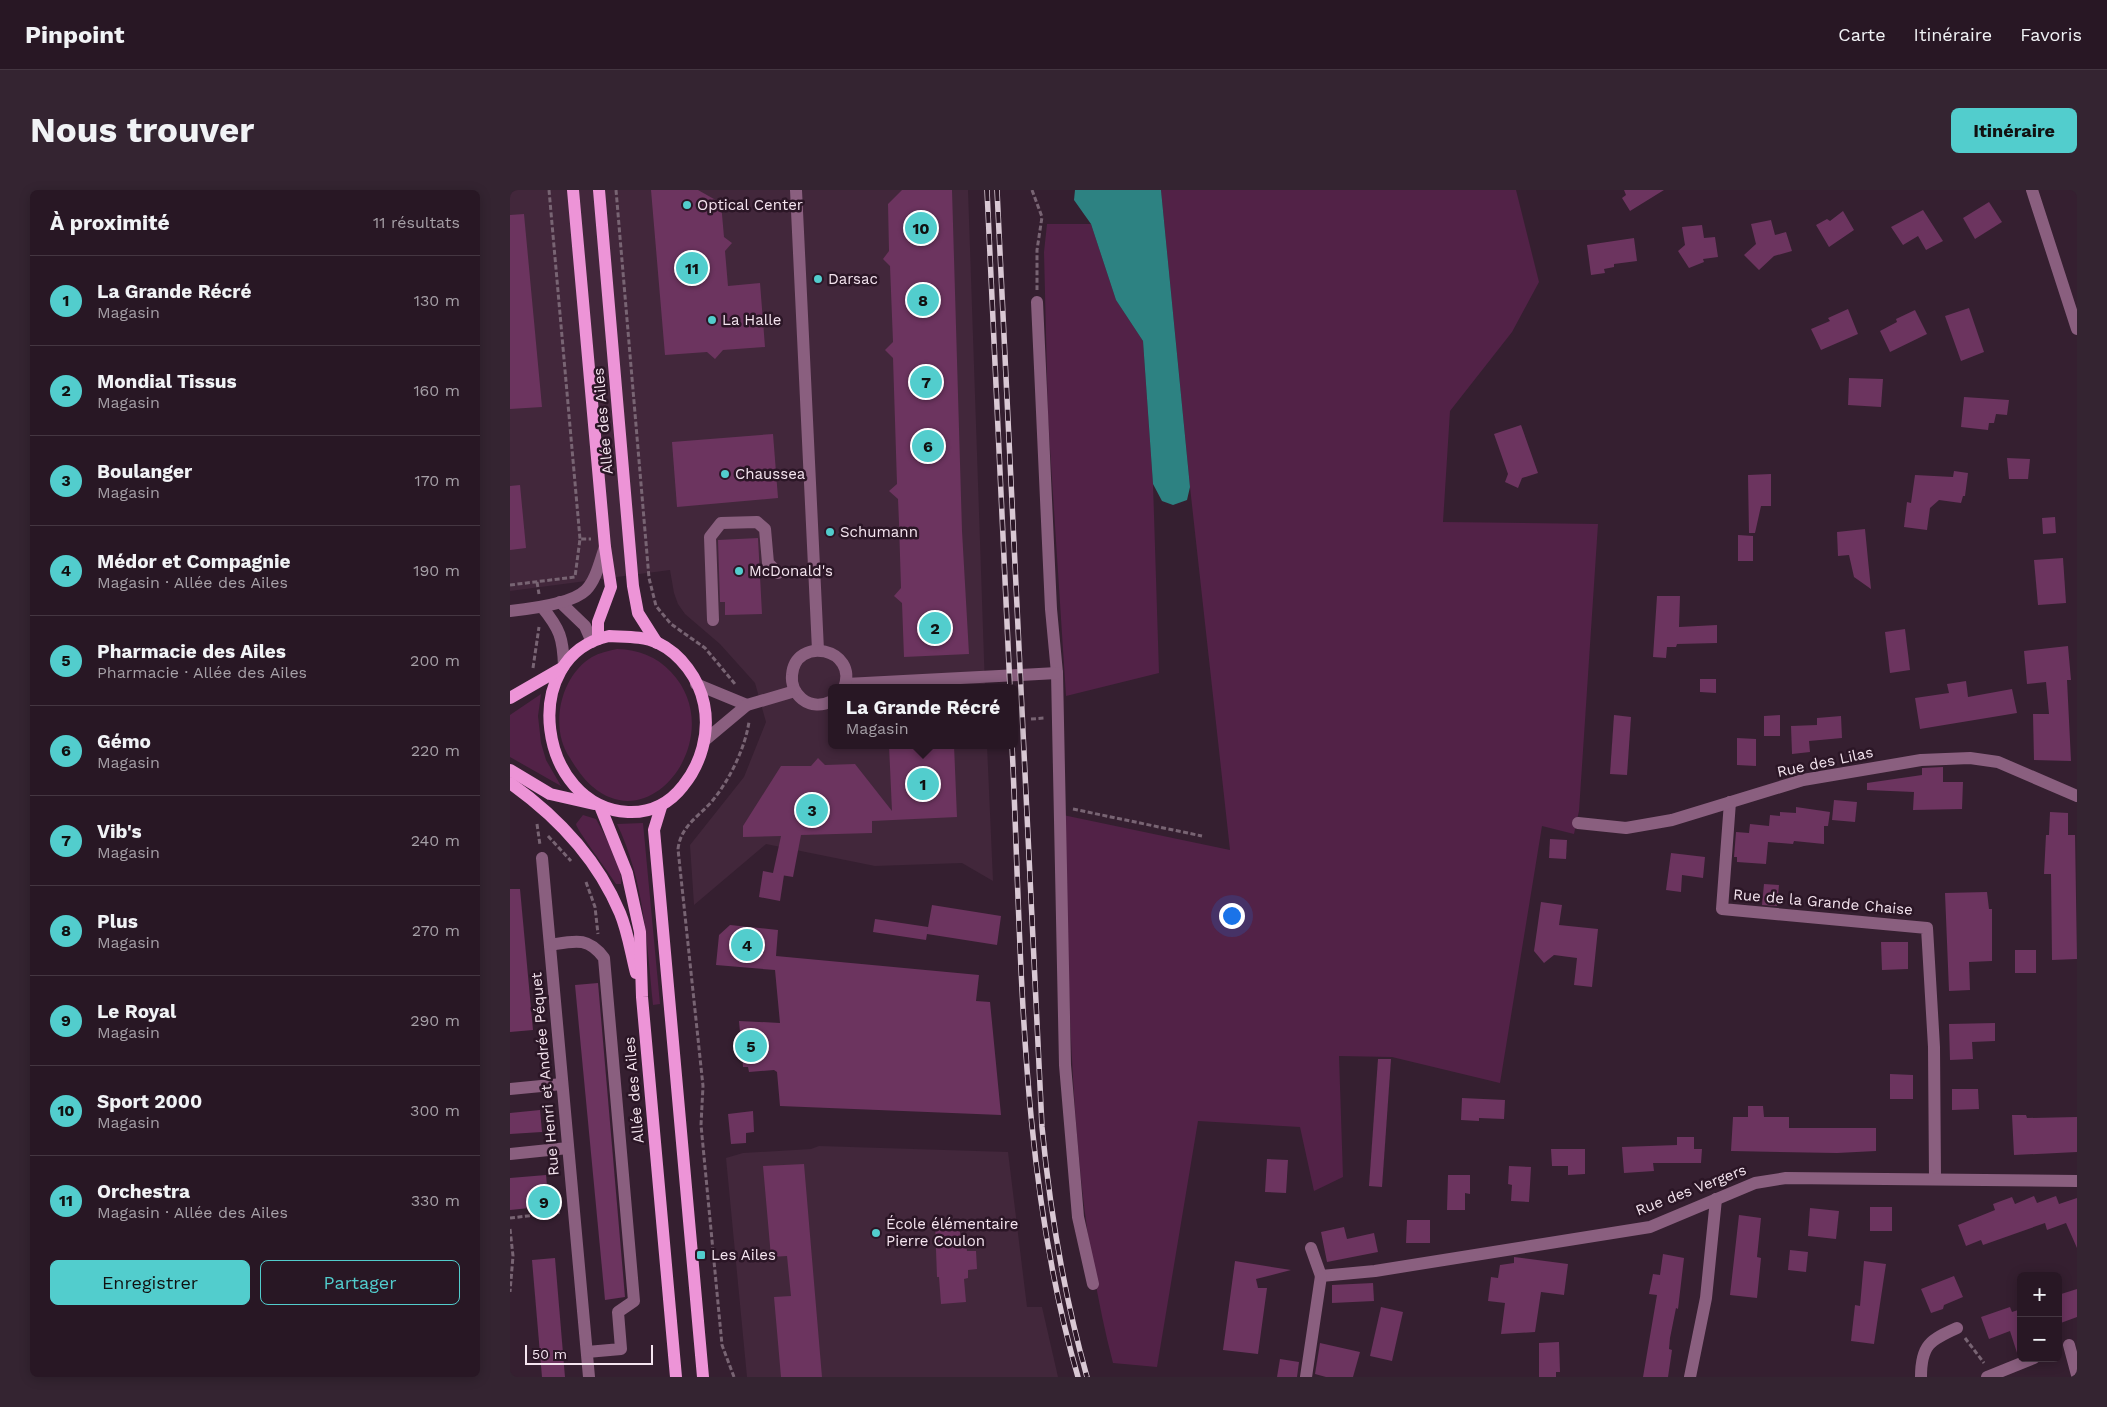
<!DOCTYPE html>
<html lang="fr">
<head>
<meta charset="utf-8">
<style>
  body { margin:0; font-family:"Work Sans",sans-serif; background:#342431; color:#f1f3f6 }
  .controls { position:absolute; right:15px; bottom:15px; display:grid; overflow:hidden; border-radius:8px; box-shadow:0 2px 12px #0003 }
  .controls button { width:45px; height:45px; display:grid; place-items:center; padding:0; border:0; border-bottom:1px solid #443641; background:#281724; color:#f1f3f6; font:25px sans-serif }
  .scale { position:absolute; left:15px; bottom:12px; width:128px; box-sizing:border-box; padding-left:5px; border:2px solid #f5e5f0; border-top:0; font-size:14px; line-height:18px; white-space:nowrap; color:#f5e5f0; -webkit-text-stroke:4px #2b1626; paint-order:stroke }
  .you { position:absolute; left:721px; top:725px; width:18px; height:18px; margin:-12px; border:4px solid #fff; border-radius:50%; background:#1a73e8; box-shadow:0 0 0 8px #1a73e833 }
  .badge { display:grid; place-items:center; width:32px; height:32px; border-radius:50%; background:#52cdcd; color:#111; font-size:16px; font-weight:700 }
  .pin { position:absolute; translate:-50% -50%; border:2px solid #fff; box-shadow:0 1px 5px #0006 }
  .popup { position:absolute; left:318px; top:494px; width:190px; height:65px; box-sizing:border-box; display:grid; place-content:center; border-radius:8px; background:#281724; filter:drop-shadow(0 1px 4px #0005); font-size:16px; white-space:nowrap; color:#a59fa6 }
  .popup b { font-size:19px; color:#f1f3f6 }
  .popup::after { content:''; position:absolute; left:50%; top:100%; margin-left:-10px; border:10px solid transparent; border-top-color:#281724 }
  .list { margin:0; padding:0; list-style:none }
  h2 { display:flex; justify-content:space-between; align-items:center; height:65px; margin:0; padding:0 20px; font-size:21px }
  h2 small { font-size:16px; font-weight:400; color:#a59fa6 }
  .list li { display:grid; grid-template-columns:32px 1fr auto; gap:15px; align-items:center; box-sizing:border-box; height:90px; padding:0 20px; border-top:1px solid #443641 }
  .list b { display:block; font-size:19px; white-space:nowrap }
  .list p { margin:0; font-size:16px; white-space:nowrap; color:#a59fa6 }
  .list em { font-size:16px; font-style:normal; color:#a59fa6 }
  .actions { display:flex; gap:10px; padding:15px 20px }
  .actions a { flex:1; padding:11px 0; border:1px solid #52cdcd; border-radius:8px; text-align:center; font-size:18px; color:#52cdcd }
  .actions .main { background:#52cdcd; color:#111 }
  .map { position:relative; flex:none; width:1567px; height:1187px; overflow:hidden; border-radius:8px }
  header { display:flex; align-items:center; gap:30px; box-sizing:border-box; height:70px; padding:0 25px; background:#281724; border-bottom:1px solid #443641 }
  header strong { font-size:24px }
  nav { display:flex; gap:28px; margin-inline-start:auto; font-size:18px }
  .intro { display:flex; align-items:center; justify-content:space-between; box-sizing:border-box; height:120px; padding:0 30px }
  h1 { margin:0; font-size:35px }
  .button { padding:12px 22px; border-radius:8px; background:#52cdcd; color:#111; font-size:18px; font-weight:700 }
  main { display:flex; gap:30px; padding:0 30px }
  aside { flex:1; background:#281724; border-radius:8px; box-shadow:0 2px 12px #0003 }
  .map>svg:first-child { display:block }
  .built { fill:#42273b }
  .green { fill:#522247 }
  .water { fill:#2d8282 }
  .building { fill:#6c345f }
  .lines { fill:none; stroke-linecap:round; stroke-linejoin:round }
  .path { stroke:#786473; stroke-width:3; stroke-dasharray:5 2.5; stroke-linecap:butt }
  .minor { stroke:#8a5f7f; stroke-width:12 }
  .major { stroke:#ed94d7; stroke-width:12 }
  .rail-casing { stroke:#d9c8d4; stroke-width:5.5 }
  .rail { stroke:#2b1626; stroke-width:4; stroke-dasharray:11; stroke-linecap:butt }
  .poi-dot { fill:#52cdcd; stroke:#2b1626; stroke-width:2 }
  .labels { text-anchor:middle; stroke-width:5; stroke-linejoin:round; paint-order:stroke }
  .poi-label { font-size:15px; fill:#f5e5f0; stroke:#2b1626; text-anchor:start }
  .street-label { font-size:15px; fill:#f5e5f0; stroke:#2b1626 }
</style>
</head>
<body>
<header>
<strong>Pinpoint</strong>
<nav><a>Carte</a><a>Itinéraire</a><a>Favoris</a></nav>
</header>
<div class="intro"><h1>Nous trouver</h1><a class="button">Itinéraire</a></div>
<main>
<aside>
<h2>À proximité<small>11 résultats</small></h2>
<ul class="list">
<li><span class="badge">1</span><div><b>La Grande Récré</b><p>Magasin</p></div><em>130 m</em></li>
<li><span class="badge">2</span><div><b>Mondial Tissus</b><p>Magasin</p></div><em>160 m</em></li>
<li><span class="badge">3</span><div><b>Boulanger</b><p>Magasin</p></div><em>170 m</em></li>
<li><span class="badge">4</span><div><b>Médor et Compagnie</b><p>Magasin · Allée des Ailes</p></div><em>190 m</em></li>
<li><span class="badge">5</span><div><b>Pharmacie des Ailes</b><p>Pharmacie · Allée des Ailes</p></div><em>200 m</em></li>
<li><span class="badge">6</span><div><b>Gémo</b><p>Magasin</p></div><em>220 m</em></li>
<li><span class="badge">7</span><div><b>Vib's</b><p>Magasin</p></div><em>240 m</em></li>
<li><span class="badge">8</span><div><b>Plus</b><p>Magasin</p></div><em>270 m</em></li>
<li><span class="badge">9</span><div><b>Le Royal</b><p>Magasin</p></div><em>290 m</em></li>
<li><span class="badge">10</span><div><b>Sport 2000</b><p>Magasin</p></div><em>300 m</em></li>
<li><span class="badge">11</span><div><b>Orchestra</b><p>Magasin · Allée des Ailes</p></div><em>330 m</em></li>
</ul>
<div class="actions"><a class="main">Enregistrer</a><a>Partager</a></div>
</aside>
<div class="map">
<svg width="1567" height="1187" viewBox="0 0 1567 1187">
  <rect width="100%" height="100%" fill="#351f30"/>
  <g class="built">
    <path d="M0 0H458L475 498H322V555H477L483 691 452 673 365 676 256 654 184 715 180 655 234 587 256 532 245 493 210 454 175 424 168 414 164 403 160 380 0 401Z"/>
    <path d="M309 956 498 962 517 1117H532L548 1187H237L216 968 233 963 301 959Z"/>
  </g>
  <g class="green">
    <path d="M651 0H1006L1029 92 1002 142 940 221 933 332 1088 334 1069 621 1064 644 1032 636 990 893 882 867 829 866 833 987 804 1001 790 937 688 931 647 1177 603 1173C557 995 561 807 553 625L720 660 680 297Z"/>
    <path d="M537 34H581L606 110 633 151 643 294 649 483 556 506 538 227 534 62Z"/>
    <path d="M107 459C129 460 146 466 161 482 219 543 144 649 83 597 74 590 66 578 60 568 39 538 50 486 82 467 89 463 98 461 107 459Z"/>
    <path d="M31 504 28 526 31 553 36 570 51 596 0 567V525Z"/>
    <path d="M73 625 86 629C94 644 114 677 111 694H106C100 684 66 639 66 634Z"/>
    <path d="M133 633 150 814 143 815C137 753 134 690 107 634Z"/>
  </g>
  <path class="water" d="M565 0H651L680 297 677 310 663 315 652 311 643 294 633 151 606 110 581 34 564 10Z"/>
  <g class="building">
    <path d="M141 0H188L211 13 214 47 222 53 215 61 218 96 250 93 255 157 213 160 205 169 197 162 155 165Z"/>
    <path d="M392 0H442L452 341 459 464 394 467 392 413 384 406 391 398 389 333 388 309 379 301 387 294 383 168 375 160 383 152 380 76 373 69 379 61 378 14Z"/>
    <path d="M1114 0H1154L1120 21 1112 8 1116 5Z"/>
    <path d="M1479 12 1492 32 1465 49 1453 28Z"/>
    <path d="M1413 20 1433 51 1416 60 1408 46 1393 55 1381 37Z"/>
    <path d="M1333 21 1344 40 1319 57 1306 35 1317 29 1320 31Z"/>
    <path d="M14 24 32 217 0 219V25Z"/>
    <path d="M1261 30 1265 45 1276 42 1282 61 1264 66 1249 80 1234 65 1246 54 1241 34Z"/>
    <path d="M1192 35 1194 48 1205 47 1208 67 1193 69 1194 72 1179 78 1168 61 1175 55 1172 37Z"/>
    <path d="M1124 48 1127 71 1104 74V77L1094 79 1095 83 1081 85 1077 55Z"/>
    <path d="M1459 118 1474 162 1451 171 1435 126Z"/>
    <path d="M1338 119 1348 144 1311 160 1301 139 1320 131 1318 128Z"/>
    <path d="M1405 120 1417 144 1380 162 1370 141 1387 132 1386 129Z"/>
    <path d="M1339 188 1373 189 1371 217 1338 215Z"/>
    <path d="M1454 207 1499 210 1497 225 1486 224 1484 233H1479L1478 240 1451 237Z"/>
    <path d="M1011 235 1028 283 1012 288 1008 298 995 292 998 284 984 244Z"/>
    <path d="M263 244 268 308 167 317 162 252Z"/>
    <path d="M1497 268 1520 269 1518 289H1499Z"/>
    <path d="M1444 281 1458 283 1455 306H1453L1451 313 1429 310 1420 318 1417 340 1394 337 1397 312 1401 313 1405 285 1443 287Z"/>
    <path d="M1261 284V316H1251L1245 343H1239L1238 285Z"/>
    <path d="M10 295 16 358 0 360V296Z"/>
    <path d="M1545 327 1546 343 1533 344 1532 328Z"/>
    <path d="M1355 339 1358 370 1361 399 1344 387 1339 365 1328 366 1327 342Z"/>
    <path d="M1228 345 1243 346V371H1228Z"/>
    <path d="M248 348 252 424 215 425V412H210L208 350Z"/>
    <path d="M1553 368 1556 413 1528 415 1524 370Z"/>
    <path d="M1147 406H1170L1169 437 1207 435V453L1167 454 1166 457H1157L1156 468 1143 467Z"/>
    <path d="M1395 439 1400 480 1380 483 1375 442Z"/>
    <path d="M1558 456 1561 490H1557L1561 571 1524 570 1523 524H1539L1536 492 1517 494 1514 461Z"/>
    <path d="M1190 489H1206V503L1190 502Z"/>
    <path d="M1456 491 1458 507 1502 499 1507 523 1410 539 1405 508 1439 503 1437 494Z"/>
    <path d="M1104 525 1121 527 1117 585 1100 584Z"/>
    <path d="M1270 525V546H1254V526Z"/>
    <path d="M1331 526 1332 548 1299 551 1300 562 1282 564 1281 536 1307 535V528Z"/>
    <path d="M1227 548 1246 549V576L1227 575Z"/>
    <path d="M379 555H444L447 627 362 631V643L291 645 283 687 271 685H274L270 711 249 707 253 681 263 683 271 646 233 647V636L271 576H301L308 568 315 575 345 574 382 621Z"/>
    <path d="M1433 577V592H1453L1452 619 1403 620 1404 602 1357 600V593L1412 585V578Z"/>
    <path d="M1324 610 1347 612 1345 632 1322 630Z"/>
    <path d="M1286 617 1320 622 1318 636H1314V654L1284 651 1283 654 1258 652 1256 674 1227 672V667H1224L1226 642 1239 643 1240 634 1259 636 1260 625 1270 626V622L1286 623Z"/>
    <path d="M1540 622 1558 623V645H1565L1567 769 1542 770 1541 684H1534L1536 645H1539Z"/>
    <path d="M1040 649 1057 650 1056 669 1039 668Z"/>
    <path d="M1161 663 1195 667 1193 688 1172 685 1171 702 1156 700Z"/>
    <path d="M1254 694 1269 695 1267 716 1252 715Z"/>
    <path d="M0 699H10L23 840 0 842Z"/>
    <path d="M1477 702 1479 719H1482V771L1459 772 1460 800 1439 801 1435 703Z"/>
    <path d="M1031 712 1052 715 1049 735 1088 739 1082 797 1064 795 1067 768 1044 765 1034 773 1024 761Z"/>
    <path d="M422 715 491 726 487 755 417 744 416 750 363 742 365 729 418 737 417 743Z"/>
    <path d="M220 735 268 740 266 766 469 785 466 811 480 812 491 925 270 916 267 882 264 880 239 882 238 877H233L229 831 270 833 265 780 206 775 209 745Z"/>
    <path d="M1371 752H1398V779L1372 780Z"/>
    <rect x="1505" y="760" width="21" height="23"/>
    <path d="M88 793 115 1107 95 1110 65 795Z"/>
    <path d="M1485 833V851L1462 852 1463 869 1440 870 1439 834Z"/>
    <path d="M868 869H881L872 997 859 996Z"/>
    <path d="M1380 884 1403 885V909H1380Z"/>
    <path d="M1442 899H1468L1469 919 1442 920Z"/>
    <path d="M952 908 995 910 994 929 969 928V931L951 930Z"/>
    <path d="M1238 916H1253L1254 927H1279V938H1366V961L1327 963 1221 961 1223 927H1238Z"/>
    <path d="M30 920 32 942 0 944V923Z"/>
    <path d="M243 921 244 942 236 943V953L221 954 218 924Z"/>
    <path d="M1502 925H1516L1517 928 1567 927V962L1504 965Z"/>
    <path d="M1167 947H1184V959H1192L1191 973H1143L1144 981 1114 983 1112 957 1167 955Z"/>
    <path d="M1041 959H1075V984L1058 985V976H1042Z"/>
    <path d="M757 969 778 970 776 1003 755 1002Z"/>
    <path d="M294 974 312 1187H271L264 1107 281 1106 277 1066 261 1067 253 976Z"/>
    <path d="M999 976 1021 977 1019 1012 1001 1011 1002 995 998 994Z"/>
    <path d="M36 985 39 1016 0 1020V988Z"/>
    <path d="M938 985H960V1004L955 1003V1020H937Z"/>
    <path d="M1524 1006 1527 1013 1546 1006 1549 1014 1567 1008V1058L1556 1033 1537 1040 1535 1033 1473 1055 1471 1050 1456 1056 1448 1035 1485 1020 1483 1014 1502 1007 1505 1014Z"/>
    <rect x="1360" y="1017" width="22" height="24"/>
    <path d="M1300 1018 1329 1021 1326 1049 1298 1046Z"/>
    <path d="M1229 1025 1251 1028 1247 1067 1251 1068 1247 1108 1220 1105Z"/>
    <path d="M897 1030H920V1053H896Z"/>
    <path d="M449 1031 451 1053H456L457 1061H466L467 1079 458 1080V1088L454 1089 456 1112 431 1114 429 1087H427L425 1032Z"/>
    <path d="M834 1037 837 1049 864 1043 868 1062 817 1072 811 1042Z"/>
    <path d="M1280 1060 1298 1062 1296 1082 1278 1080Z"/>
    <path d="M1153 1064 1174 1068 1168 1119 1166 1118 1160 1148 1159 1159 1162 1160 1158 1187H1133L1147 1105 1139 1104 1143 1084 1150 1085Z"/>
    <path d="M1004 1067 1058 1074 1054 1105 1031 1102 1025 1142 991 1144 995 1113 978 1111 981 1087 988 1088 990 1075 1004 1073Z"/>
    <path d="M45 1068 55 1187H32L22 1070Z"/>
    <path d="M725 1071 781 1080 746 1089 748 1098H757L748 1164 713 1160Z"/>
    <path d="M1354 1071 1376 1074 1364 1154 1341 1151 1345 1115 1350 1116Z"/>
    <path d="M1444 1086 1453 1107 1434 1115 1433 1119 1421 1123 1411 1099Z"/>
    <path d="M863 1093 864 1111 822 1113V1095Z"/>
    <path d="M1567 1099V1127L1548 1134V1105Z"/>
    <path d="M871 1117 893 1122 882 1171 860 1166Z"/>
    <path d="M1500 1117 1502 1122 1511 1119V1165L1508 1166 1500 1141 1479 1149 1471 1127Z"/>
    <path d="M1049 1152 1050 1182H1046V1187H1029V1153Z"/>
    <path d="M810 1153 850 1162 843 1187H816L805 1184Z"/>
    <path d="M770 1169 789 1172 787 1187H767Z"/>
  </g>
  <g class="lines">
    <g class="path">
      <path d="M39 0 70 349"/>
      <path d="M106 0 139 388 146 416 161 434 195 458 225 494"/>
      <path d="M522 0 532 27 527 60V100"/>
      <path d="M27 392 29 404"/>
      <path d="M0 395 65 387 70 349H81"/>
      <path d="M23 478 29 437"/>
      <path d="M521 529 535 528"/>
      <path d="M563 619 692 646"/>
      <path d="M27 634 30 655"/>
      <path d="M38 646 61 671"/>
      <path d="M76 692 85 717 88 744"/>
      <path d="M0 1028 52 1022"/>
      <path d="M0 1039 3 1066 0 1102"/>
      <path d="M1455 1148 1474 1173"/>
      <path d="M224 1187 212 1155 191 935 193 896 168 659C171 635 189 627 203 610 220 589 235 558 239 532"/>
    </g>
    <g class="minor">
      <path d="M286 0 308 460"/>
      <path d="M1522 0 1567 139"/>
      <path d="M527 112 541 419 547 483 555 875 568 1027 583 1094"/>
      <path d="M50 412 75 436 82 452"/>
      <path d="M32 417C50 439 53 448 54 476"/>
      <path d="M0 421C19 419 62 414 76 400 86 390 90 371 95 357"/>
      <path d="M203 430 200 347 211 333 247 332 255 339 258 373 268 383"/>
      <path d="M186 494 237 515"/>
      <path d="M336 494 547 483"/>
      <path d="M322 511C312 516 301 516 292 509 285 503 281 494 282 485 285 445 349 458 334 498"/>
      <path d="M194 551 237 515 285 501"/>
      <path d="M1220 612 1212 719 1417 738 1424 857 1425 989"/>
      <path d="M1068 633 1116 638 1162 630 1293 590 1411 570 1460 568 1488 572 1567 606"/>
      <path d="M32 668 79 1187"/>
      <path d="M40 755C64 751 78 746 94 768L124 1111 108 1122 111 1159 77 1162"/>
      <path d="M0 899 52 894"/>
      <path d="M0 964 58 958"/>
      <path d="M801 1058 811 1086"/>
      <path d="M811 1086 865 1081 1140 1037 1245 993 1276 988 1567 991"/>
      <path d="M1559 1155 1567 1185"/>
      <path d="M796 1187 811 1086"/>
      <path d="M1180 1187 1196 1108 1206 1009"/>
      <path d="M1411 1187C1411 1155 1420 1150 1447 1138"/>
      <path d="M1477 1187 1524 1168"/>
    </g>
    <g class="major">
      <path d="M63 0 95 357 101 397 88 432V449"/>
      <path d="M89 0 123 396 128 423 147 453"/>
      <path d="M99 446C115 447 133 446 148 453 171 464 189 489 194 514 200 543 191 574 173 596 159 614 141 623 118 622 28 617 7 466 99 446Z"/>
      <path d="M0 508 52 478"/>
      <path d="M0 580 40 604 84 614"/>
      <path d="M0 593C48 627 87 668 110 723 118 742 121 764 126 783"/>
      <path d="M90 616 117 683 130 742 132 807 166 1187"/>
      <path d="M151 617 144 640 193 1187"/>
    </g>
    <g class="rail-casing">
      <g id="rail">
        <path d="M477 0 500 498"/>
        <path d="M487 0 532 937C540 1022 554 1105 577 1187"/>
        <path d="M502 555C512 765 509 985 568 1187"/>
      </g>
    </g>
    <use href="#rail" class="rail"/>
  </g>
  <g class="poi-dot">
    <circle cx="177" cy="15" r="5"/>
    <circle cx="308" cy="89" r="5"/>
    <circle cx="202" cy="130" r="5"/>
    <circle cx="215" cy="284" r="5"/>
    <circle cx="320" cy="342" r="5"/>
    <circle cx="229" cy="381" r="5"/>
    <circle cx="366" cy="1043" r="5"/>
    <rect x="186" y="1060" width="10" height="10" rx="2.5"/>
  </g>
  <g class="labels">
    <g class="poi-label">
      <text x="187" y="20">Optical Center</text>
      <text x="318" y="94">Darsac</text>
      <text x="212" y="135">La Halle</text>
      <text x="225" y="289">Chaussea</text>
      <text x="330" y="347">Schumann</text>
      <text x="239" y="386">McDonald's</text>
      <text x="376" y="1039">École élémentaire<tspan x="376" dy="17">Pierre Coulon</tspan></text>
      <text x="201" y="1070">Les Ailes</text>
    </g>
    <g class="street-label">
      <text transform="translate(93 231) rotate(-95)" y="5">Allée des Ailes</text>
      <text transform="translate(1315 572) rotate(-12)" y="5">Rue des Lilas</text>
      <text transform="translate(1313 712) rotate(5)" y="5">Rue de la Grande Chaise</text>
      <text transform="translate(35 884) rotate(-95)" y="5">Rue Henri et Andrée Péquet</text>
      <text transform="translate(124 900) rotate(-95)" y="5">Allée des Ailes</text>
      <text transform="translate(1181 1000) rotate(-21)" y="5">Rue des Vergers</text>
    </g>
  </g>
</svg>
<div class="controls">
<button>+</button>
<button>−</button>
</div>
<div class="scale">50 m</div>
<div class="you"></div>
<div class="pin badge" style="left:413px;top:594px">1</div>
<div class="popup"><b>La Grande Récré</b>Magasin</div>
<div class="pin badge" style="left:425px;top:438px">2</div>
<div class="pin badge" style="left:302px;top:620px">3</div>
<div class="pin badge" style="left:237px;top:755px">4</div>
<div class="pin badge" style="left:241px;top:856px">5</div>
<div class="pin badge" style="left:418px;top:256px">6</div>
<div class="pin badge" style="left:416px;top:192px">7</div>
<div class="pin badge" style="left:413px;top:110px">8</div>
<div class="pin badge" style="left:34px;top:1012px">9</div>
<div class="pin badge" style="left:411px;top:38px">10</div>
<div class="pin badge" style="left:182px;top:78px">11</div>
</div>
</main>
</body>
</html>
